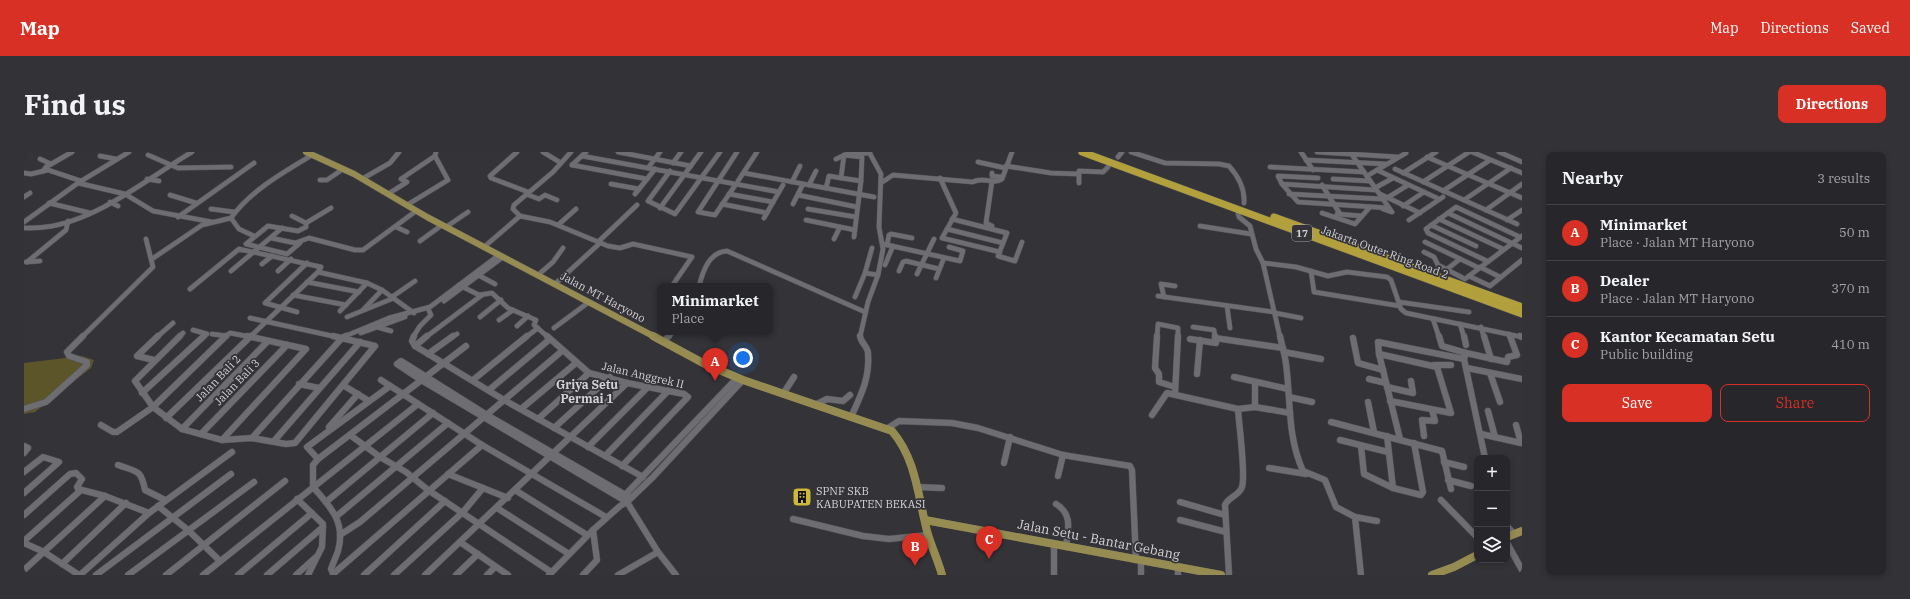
<!DOCTYPE html>
<html lang="en">
<head>
<meta charset="utf-8">
<style>
  body { margin:0; font-family:"IBM Plex Serif",serif; background:#333236; color:#f1f3f6 }
  .controls { position:absolute; right:12px; bottom:12px; display:grid; overflow:hidden; border-radius:8px; box-shadow:0 2px 6px #0003 }
  .controls button { width:36px; height:36px; display:grid; place-items:center; padding:0; border:0; border-bottom:1px solid #434347; background:#27262a; color:#f1f3f6; font:20px sans-serif }
  .you { position:absolute; left:719px; top:206px; width:14px; height:14px; margin:-10px; border:3px solid #fff; border-radius:50%; background:#1a73e8; box-shadow:0 0 0 6px #1a73e833 }
  .badge { display:grid; place-items:center; width:26px; height:26px; border-radius:50%; background:#d93025; color:#fff; font-size:13px; font-weight:700 }
  .pin { position:absolute; translate:-50% -33px; filter:drop-shadow(0 1px 2px #0008) }
  .pin::after { content:''; position:absolute; top:21px; width:14px; height:12px; background:inherit; clip-path:polygon(0 0,100% 0,50% 100%) }
  .popup { position:absolute; left:633px; top:131px; width:116px; height:52px; box-sizing:border-box; display:grid; place-content:center; border-radius:8px; background:#27262a; filter:drop-shadow(0 1px 3px #0005); font-size:13px; white-space:nowrap; color:#a4a5a8 }
  .popup b { font-size:15px; color:#f1f3f6 }
  .popup::after { content:''; position:absolute; left:50%; top:100%; margin-left:-8px; border:8px solid transparent; border-top-color:#27262a }
  .list { margin:0; padding:0; list-style:none }
  h2 { display:flex; justify-content:space-between; align-items:center; height:52px; margin:0; padding:0 16px; font-size:17px }
  h2 small { font-size:13px; font-weight:400; color:#a4a5a8 }
  .list li { display:grid; grid-template-columns:26px 1fr auto; gap:12px; align-items:center; box-sizing:border-box; height:56px; padding:0 16px; border-top:1px solid #434347 }
  .list b { display:block; font-size:15px; white-space:nowrap }
  .list p { margin:0; font-size:13px; white-space:nowrap; color:#a4a5a8 }
  .list em { font-size:13px; font-style:normal; color:#a4a5a8 }
  .actions { display:flex; gap:8px; padding:12px 16px }
  .actions a { flex:1; padding:9px 0; border:1px solid #d93025; border-radius:8px; text-align:center; font-size:14px; color:#d93025 }
  .actions .main { background:#d93025; color:#fff }
  .icon { flex:none; width:22px; height:22px; fill:none; stroke:currentColor; stroke-width:2; stroke-linecap:round; stroke-linejoin:round }
  .map { position:relative; flex:none; width:1498px; height:423px; overflow:hidden; border-radius:8px }
  header { display:flex; align-items:center; gap:24px; box-sizing:border-box; height:56px; padding:0 20px; background:#d93025; color:#fff }
  header strong { font-size:19px }
  nav { display:flex; gap:22px; margin-inline-start:auto; font-size:14px }
  .intro { display:flex; align-items:center; justify-content:space-between; box-sizing:border-box; height:96px; padding:0 24px }
  h1 { margin:0; font-size:28px }
  .button { padding:10px 18px; border-radius:8px; background:#d93025; color:#fff; font-size:14px; font-weight:700 }
  main { display:flex; gap:24px; padding:0 24px }
  aside { flex:1; background:#27262a; border-radius:8px; box-shadow:0 2px 6px #0003 }
  .map>svg:first-child { display:block }
  .green { fill:#5d552a }
  .lines { fill:none; stroke-linecap:round; stroke-linejoin:round }
  .minor-far1-casing { stroke:#535256; stroke-width:5.5 }
  .minor-casing { stroke:#535256; stroke-width:7 }
  .major-far1-casing { stroke:#535256; stroke-width:7 }
  .major-casing { stroke:#535256; stroke-width:8 }
  .highway-casing { stroke:#535256; stroke-width:8 }
  .minor-far1 { stroke:#6d6d72; stroke-width:4.5 }
  .minor { stroke:#6d6d72; stroke-width:6 }
  .major-far1 { stroke:#968c52; stroke-width:6 }
  .major { stroke:#968c52; stroke-width:8 }
  .highway { stroke:#b2a03c; stroke-width:7 }
  .labels { text-anchor:middle; stroke-width:3.5; stroke-linejoin:round; paint-order:stroke }
  .shield { fill:#343338; stroke:#a3a2a6; stroke-width:1 }
  .shield-label { font-size:10px; font-weight:bold; fill:#d3d2d5 }
  .street-label { font-size:11px; fill:#d3d2d5; stroke:#343338 }
  .poi-label { font-size:11px; fill:#d3d2d5; stroke:#343338; text-anchor:start }
  .neighbourhood-label { font-size:12px; font-weight:bold; fill:#d3d2d5; stroke:#343338 }
  .near-street-label { font-size:13px; fill:#d3d2d5; stroke:#343338 }
</style>
</head>
<body>
<header>
<strong>Map</strong>
<nav><a>Map</a><a>Directions</a><a>Saved</a></nav>
</header>
<div class="intro"><h1>Find us</h1><a class="button">Directions</a></div>
<main>
<div class="map">
<svg width="1498" height="423" viewBox="0 0 1498 423">
  <rect width="100%" height="100%" fill="#343338"/>
  <path class="green" d="M58 204 70 208 67 216 11 260 0 262V211Z"/>
  <g class="lines">
    <g class="minor-far1-casing">
      <g id="minor-far1">
        <path d="M493 0 466 24 467 26 504 40"/>
        <path d="M519 0 537 11"/>
        <path d="M547 0 529 20 490 53 489 57 496 64 526 70 584 94 596 96 609 92 668 105 648 134"/>
        <path d="M594 0 667 14"/>
        <path d="M1107 0 1141 11 1195 12 1205 14C1214 24 1221 37 1220 51"/>
        <path d="M1277 0 1289 18"/>
        <path d="M1293 0 1374 5"/>
        <path d="M1326 0 1368 60 1359 57"/>
        <path d="M1448 0 1498 21"/>
        <path d="M1475 0 1498 10"/>
        <path d="M124 3 154 16 207 15"/>
        <path d="M820 3 838 5 837 29 817 26Z"/>
        <path d="M76 4 92 7"/>
        <path d="M558 4 755 40"/>
        <path d="M1094 5 1098 0"/>
        <path d="M1403 5 1498 46"/>
        <path d="M16 7 27 12"/>
        <path d="M812 7 823 2 846 1"/>
        <path d="M1282 8 1362 12"/>
        <path d="M954 10 981 16"/>
        <path d="M649 11 657 0"/>
        <path d="M548 13 623 27"/>
        <path d="M548 13 562 0"/>
        <path d="M982 14 1027 21 1054 22"/>
        <path d="M1246 15 1340 20"/>
        <path d="M624 16 636 0"/>
        <path d="M1371 17 1493 72"/>
        <path d="M1353 18 1415 47"/>
        <path d="M19 19 22 15 48 0"/>
        <path d="M646 19 624 49 651 62 696 0"/>
        <path d="M0 21 7 22 24 18 57 29"/>
        <path d="M720 21 850 45"/>
        <path d="M968 21V24L978 25"/>
        <path d="M1379 21 1412 0"/>
        <path d="M1343 24 1382 1"/>
        <path d="M916 26 932 61 918 86 976 100"/>
        <path d="M1294 26 1254 24 1258 32 1352 38"/>
        <path d="M123 27 135 29"/>
        <path d="M338 27 366 11 375 0"/>
        <path d="M1309 27 1346 29"/>
        <path d="M296 28H303L319 17"/>
        <path d="M714 29 733 0"/>
        <path d="M968 29 962 71 968 74"/>
        <path d="M768 30 776 14"/>
        <path d="M1399 30 1445 0"/>
        <path d="M54 31 101 42 129 59 188 70"/>
        <path d="M857 31 869 23 949 30C958 24 970 33 978 27L988 0"/>
        <path d="M1055 31V19L1079 20 1084 15"/>
        <path d="M587 32 615 37"/>
        <path d="M712 32 691 63 674 60 713 0"/>
        <path d="M1258 32 1274 50 1365 56"/>
        <path d="M785 33 792 19"/>
        <path d="M1298 33 1316 62"/>
        <path d="M802 36 805 24 817 26"/>
        <path d="M1351 36 1369 26"/>
        <path d="M1419 39 1466 8"/>
        <path d="M364 42 383 30 377 27 411 4"/>
        <path d="M502 42 515 47 521 43 533 48"/>
        <path d="M611 42 631 17"/>
        <path d="M705 42 749 50"/>
        <path d="M1265 42 1359 47"/>
        <path d="M1356 42 1396 61"/>
        <path d="M146 43 172 51"/>
        <path d="M774 43 833 55"/>
        <path d="M0 45 6 41"/>
        <path d="M1363 46 1384 33"/>
        <path d="M1440 48 1487 16"/>
        <path d="M86 50 94 54"/>
        <path d="M25 51 66 61"/>
        <path d="M698 52 743 61"/>
        <path d="M769 52 779 32"/>
        <path d="M383 53 424 28 411 4 412 0"/>
        <path d="M1379 54 1400 40"/>
        <path d="M636 56 677 0"/>
        <path d="M187 57 210 60"/>
        <path d="M784 57 832 65"/>
        <path d="M1462 58 1498 32"/>
        <path d="M1214 61 1215 65 1226 74 1232 97 1239 111 1256 185"/>
        <path d="M1298 61 1331 72 1346 55"/>
        <path d="M1424 61 1498 96"/>
        <path d="M1313 62 1338 64"/>
        <path d="M268 64 282 71V75L274 79 244 74 222 92 263 102 276 91"/>
        <path d="M154 65 230 11"/>
        <path d="M740 66 759 33"/>
        <path d="M928 67 983 81 974 104 991 109 998 90"/>
        <path d="M1415 67 1479 97"/>
        <path d="M782 68 831 78"/>
        <path d="M1385 68 1419 45"/>
        <path d="M1483 68 1498 58"/>
        <path d="M0 70 54 31 105 0"/>
        <path d="M282 71 307 56"/>
        <path d="M534 73 552 57"/>
        <path d="M1407 73 1452 94"/>
        <path d="M1176 74 1227 82"/>
        <path d="M372 75 383 80"/>
        <path d="M422 75 444 60"/>
        <path d="M0 76C7 76 14 76 21 75 73 69 124 26 168 0"/>
        <path d="M923 77 979 91"/>
        <path d="M230 84 215 77 207 66C227 38 259 21 288 3"/>
        <path d="M830 85 837 29"/>
        <path d="M247 86 271 91 285 86 331 98H339L392 59"/>
        <path d="M810 87 816 75"/>
        <path d="M396 89 418 73"/>
        <path d="M574 90 613 53"/>
        <path d="M1401 90 1455 116"/>
        <path d="M859 92 936 109 939 99 925 95"/>
        <path d="M863 93 865 83 867 82 888 86"/>
        <path d="M460 95 496 64"/>
        <path d="M1400 100 1410 105 1414 113 1441 127 1498 84"/>
        <path d="M128 107 178 73 207 66"/>
        <path d="M1463 109 1404 81 1402 77 1432 55 1496 85"/>
        <path d="M2 110 16 109"/>
        <path d="M3 110 42 78 44 69"/>
        <path d="M1239 111 1272 115 1304 124 1323 120 1363 125 1367 128 1377 157 1382 161 1498 185"/>
        <path d="M238 112 248 104"/>
        <path d="M861 113 869 94"/>
        <path d="M1456 115 1476 125"/>
        <path d="M1422 118 1436 107"/>
        <path d="M207 119 258 76"/>
        <path d="M254 119 267 107"/>
        <path d="M875 119 879 110 882 109 915 117"/>
        <path d="M1287 119 1290 140 1376 154"/>
        <path d="M294 120 343 131 358 138 390 161"/>
        <path d="M841 121 854 123"/>
        <path d="M893 122 910 87"/>
        <path d="M454 123 471 132"/>
        <path d="M514 123 529 110 539 96"/>
        <path d="M1445 124 1466 134 1498 108"/>
        <path d="M912 126 920 106"/>
        <path d="M283 130 335 140"/>
        <path d="M531 132 576 91"/>
        <path d="M435 133 455 143 468 141 484 156 512 168 510 173 524 185"/>
        <path d="M675 134C679 119 685 100 703 99L841 160"/>
        <path d="M166 137 215 97 297 115 294 120 226 185"/>
        <path d="M269 143 322 153"/>
        <path d="M1134 144 1250 160"/>
        <path d="M368 145 391 129"/>
        <path d="M831 145 841 121 848 96"/>
        <path d="M1140 145 1137 132 1151 134"/>
        <path d="M420 149 479 105"/>
        <path d="M1375 150 1445 160"/>
        <path d="M1203 154 1206 176"/>
        <path d="M339 158 358 138"/>
        <path d="M316 159 343 131"/>
        <path d="M273 160 241 151 283 111"/>
        <path d="M1251 161 1277 166"/>
        <path d="M323 165 370 146"/>
        <path d="M456 165 477 148"/>
        <path d="M226 166 313 185"/>
        <path d="M1409 167 1415 185"/>
        <path d="M475 168 489 158"/>
        <path d="M1436 172 1440 185"/>
        <path d="M493 174 504 164"/>
        <path d="M353 175 367 179"/>
        <path d="M1169 175 1190 178 1191 185"/>
        <path d="M1457 175 1460 185"/>
        <path d="M530 176 565 150"/>
        <path d="M169 178 183 182 179 185"/>
        <path d="M337 181 381 165"/>
        <path d="M188 182 203 184"/>
        <path d="M1485 182 1486 185"/>
        <path d="M58 185 129 115 122 87"/>
        <path d="M133 185 149 171"/>
        <path d="M155 185 159 181"/>
        <path d="M201 185 206 181 227 185"/>
        <path d="M319 185 365 166 406 155 475 103"/>
        <path d="M389 185 396 174 407 163 405 159"/>
        <path d="M402 185 458 143"/>
        <path d="M428 185 433 182"/>
        <path d="M502 185 514 176"/>
        <path d="M644 185 649 180"/>
        <path d="M836 185 844 150 854 123 859 97 855 75 857 22 845 0"/>
        <path d="M1133 185 1134 172 1154 176V185"/>
      </g>
    </g>
    <g class="minor-casing">
      <g id="minor">
        <path d="M156 184 111 229 129 255 158 277 198 288 228 286 262 292 271 291 351 194 309 184"/>
        <path d="M390 184 388 189 391 194 480 248 619 325"/>
        <path d="M523 184 565 221 603 231 660 242 664 245 598 314"/>
        <path d="M1133 184 1131 216 1135 222V230L1151 235"/>
        <path d="M1256 184C1258 194 1261 203 1262 212 1267 249 1263 284 1279 319L1301 328 1312 355 1331 365 1337 423"/>
        <path d="M1415 184 1418 194 1442 201"/>
        <path d="M1440 184 1442 193"/>
        <path d="M1460 184 1467 207"/>
        <path d="M1496 184 1498 185"/>
        <path d="M1191 186 1259 196"/>
        <path d="M1329 186 1334 211 1359 218"/>
        <path d="M1166 187 1192 191 1191 184"/>
        <path d="M639 190 645 184"/>
        <path d="M391 194 403 184"/>
        <path d="M1260 200 1297 207"/>
        <path d="M404 202 429 184"/>
        <path d="M1355 202 1413 215 1427 261 1366 249"/>
        <path d="M130 208 113 204 134 184"/>
        <path d="M1410 213H1427"/>
        <path d="M1443 216 1498 227"/>
        <path d="M1466 221 1476 250"/>
        <path d="M1173 222 1176 188"/>
        <path d="M1210 225 1264 237"/>
        <path d="M1345 227 1362 231"/>
        <path d="M357 228 458 293 582 365"/>
        <path d="M449 228 503 184"/>
        <path d="M1231 230V255"/>
        <path d="M275 232 295 236"/>
        <path d="M322 235 345 249"/>
        <path d="M1363 235 1389 241 1387 229"/>
        <path d="M465 238 526 187"/>
        <path d="M118 241 180 184"/>
        <path d="M759 242 770 225"/>
        <path d="M1151 242 1154 184"/>
        <path d="M1265 245 1288 250"/>
        <path d="M1344 250 1350 280"/>
        <path d="M791 253 803 247 819 249 826 243"/>
        <path d="M0 257 22 250 63 213V210L45 204 43 200 59 184"/>
        <path d="M497 257 552 211"/>
        <path d="M1464 259 1471 285"/>
        <path d="M1128 263 1143 241 1214 257"/>
        <path d="M827 265C837 243 846 226 844 201 844 195 837 191 836 184"/>
        <path d="M142 266 227 184"/>
        <path d="M514 267 565 221"/>
        <path d="M1307 270 1418 299 1427 337"/>
        <path d="M77 273 89 280H93L129 255 202 184"/>
        <path d="M305 275 334 242"/>
        <path d="M530 276 586 225"/>
        <path d="M864 276 875 269 928 271 954 276 1039 303 1106 314 1108 318 1112 408"/>
        <path d="M158 277 244 189"/>
        <path d="M177 282 263 193"/>
        <path d="M1457 282 1497 291 1492 273"/>
        <path d="M326 283 356 305 382 320 404 338 527 420"/>
        <path d="M1363 284 1369 336"/>
        <path d="M1400 284 1398 268 1411 269 1408 258"/>
        <path d="M228 286 318 186 322 184"/>
        <path d="M1376 287 1355 202 1354 190 1440 207"/>
        <path d="M198 288 282 197 223 184"/>
        <path d="M1316 288 1364 300"/>
        <path d="M250 289 336 190"/>
        <path d="M0 294 4 296 0 301"/>
        <path d="M1337 294 1340 322 1369 336 1397 343 1399 340 1390 291"/>
        <path d="M564 295 624 235"/>
        <path d="M581 304 644 239"/>
        <path d="M1461 306 1440 207 1442 201 1483 210 1484 205 1493 203 1486 184"/>
        <path d="M294 307 283 295 366 234"/>
        <path d="M1420 310 1440 315"/>
        <path d="M980 311 986 285"/>
        <path d="M94 313C113 320 117 317 121 338L141 348"/>
        <path d="M1245 316 1282 322"/>
        <path d="M0 320 19 305 35 310 0 341"/>
        <path d="M424 322 484 346"/>
        <path d="M1034 324 1039 303"/>
        <path d="M1424 328 1447 334"/>
        <path d="M893 335 918 336"/>
        <path d="M491 338 563 383"/>
        <path d="M600 344 713 226"/>
        <path d="M607 346 463 263 377 209 373 212 397 228 603 350 634 400 652 423"/>
        <path d="M273 347 299 372 298 395 284 423"/>
        <path d="M1417 348 1453 385"/>
        <path d="M302 350 409 261"/>
        <path d="M1156 350 1201 363"/>
        <path d="M1032 352C1049 362 1044 378 1042 395"/>
        <path d="M134 354 164 378 196 409"/>
        <path d="M473 356 545 402"/>
        <path d="M0 363 46 322 52 321 58 327 53 335 54 337 81 344 125 361"/>
        <path d="M314 363 424 271"/>
        <path d="M1331 365 1353 369"/>
        <path d="M769 367 839 384 865 387 904 383"/>
        <path d="M1156 368 1202 380"/>
        <path d="M1483 374 1490 382"/>
        <path d="M316 383 336 370 538 199"/>
        <path d="M0 389 57 338"/>
        <path d="M436 390 484 423"/>
        <path d="M0 391 20 400 55 423"/>
        <path d="M1483 391 1498 418"/>
        <path d="M1030 392V423"/>
        <path d="M1117 409V423"/>
        <path d="M38 412 102 351"/>
        <path d="M1154 416V423"/>
        <path d="M0 418 81 344"/>
        <path d="M309 422 458 293"/>
        <path d="M56 423 125 361 208 300"/>
        <path d="M72 423 207 322"/>
        <path d="M104 423 230 330"/>
        <path d="M142 423 261 329"/>
        <path d="M179 423 394 252"/>
        <path d="M214 423 288 361"/>
        <path d="M243 423 299 375"/>
        <path d="M272 423 292 405"/>
        <path d="M310 423 307 417C309 411 312 405 314 399 322 371 307 355 289 335V313L294 307 442 194"/>
        <path d="M340 423 421 349"/>
        <path d="M370 423 439 360 459 336"/>
        <path d="M401 423 603 231"/>
        <path d="M432 423 454 402"/>
        <path d="M463 423 471 415"/>
        <path d="M525 423 569 378 596 354 603 350 629 325 719 228"/>
        <path d="M559 423 573 408 569 378"/>
        <path d="M594 423 634 400"/>
        <path d="M1205 423 1201 353C1204 345 1215 344 1218 335 1222 322 1215 274 1214 257L1231 255 1266 261"/>
      </g>
    </g>
    <g class="major-far1-casing">
      <path id="major-far1" d="M282 0 330 22 403 65 631 185"/>
    </g>
    <g class="major-casing">
      <g id="major">
        <path d="M629 184 679 211 719 228 868 279C892 307 894 344 903 379 907 394 914 408 918 423"/>
        <path d="M901 368 1197 423"/>
        <path d="M1483 385 1498 379"/>
        <path d="M1408 423 1430 415 1453 403"/>
      </g>
    </g>
    <g class="highway-casing">
      <g id="highway">
        <path d="M1058 0 1498 162"/>
        <path d="M1250 65 1498 155"/>
      </g>
    </g>
    <use href="#minor-far1" class="minor-far1"/>
    <use href="#minor" class="minor"/>
    <use href="#major-far1" class="major-far1"/>
    <use href="#major" class="major"/>
    <use href="#highway" class="highway"/>
  </g>
  <defs>
    <g id="building-square" transform="scale(1)"><rect x="-9" y="-9" width="18" height="18" rx="4" fill="#ceb837" stroke="#343338"/><path d="M-4-6H4V6H1V3H-1V6H-4ZM-2.5-4.3h1.7v1.8h-1.7ZM.8-4.3h1.7v1.8H.8ZM-2.5-1h1.7V.8h-1.7ZM.8-1h1.7V.8H.8Z" fill="#111"/></g>
  </defs>
  <g fill-rule="evenodd">
    <use href="#building-square" x="778" y="345"/>
  </g>
  <g class="labels">
    <rect class="shield" x="1268" y="73" width="20" height="16" rx="3"/>
    <g class="shield-label">
      <text x="1278" y="85">17</text>
    </g>
    <g class="street-label">
      <text transform="translate(1361 100) rotate(20)" y="4">Jakarta Outer Ring Road 2</text>
      <text transform="translate(579 145) rotate(28)" y="4">Jalan MT Haryono</text>
      <text transform="translate(619 223) rotate(13)" y="4">Jalan Anggrek II</text>
      <text transform="translate(194 226) rotate(-46)" y="4">Jalan Bali 2</text>
      <text transform="translate(213 230) rotate(-46)" y="4">Jalan Bali 3</text>
    </g>
    <g class="poi-label">
      <text x="792" y="343">SPNF SKB<tspan x="792" dy="13">KABUPATEN BEKASI</tspan></text>
    </g>
    <g class="neighbourhood-label">
      <text x="563" y="237">Griya Setu<tspan x="563" dy="14">Permai 1</tspan></text>
    </g>
    <g class="near-street-label">
      <text transform="translate(1075 387) rotate(11)" y="5">Jalan Setu - Bantar Gebang</text>
    </g>
  </g>
</svg>
<div class="controls">
<button>+</button>
<button>−</button>
<button><svg class="icon" aria-label="layers" viewBox="0 0 24 24"><path d="M12 4l9 5-9 5-9-5zM3 14l9 5 9-5"/></svg></button>
</div>
<div class="you"></div>
<div class="pin badge" style="left:691px;top:229px">A</div>
<div class="popup"><b>Minimarket</b>Place</div>
<div class="pin badge" style="left:891px;top:414px">B</div>
<div class="pin badge" style="left:965px;top:407px">C</div>
</div>
<aside>
<h2>Nearby<small>3 results</small></h2>
<ul class="list">
<li><span class="badge">A</span><div><b>Minimarket</b><p>Place · Jalan MT Haryono</p></div><em>50 m</em></li>
<li><span class="badge">B</span><div><b>Dealer</b><p>Place · Jalan MT Haryono</p></div><em>370 m</em></li>
<li><span class="badge">C</span><div><b>Kantor Kecamatan Setu</b><p>Public building</p></div><em>410 m</em></li>
</ul>
<div class="actions"><a class="main">Save</a><a>Share</a></div>
</aside>
</main>
</body>
</html>
